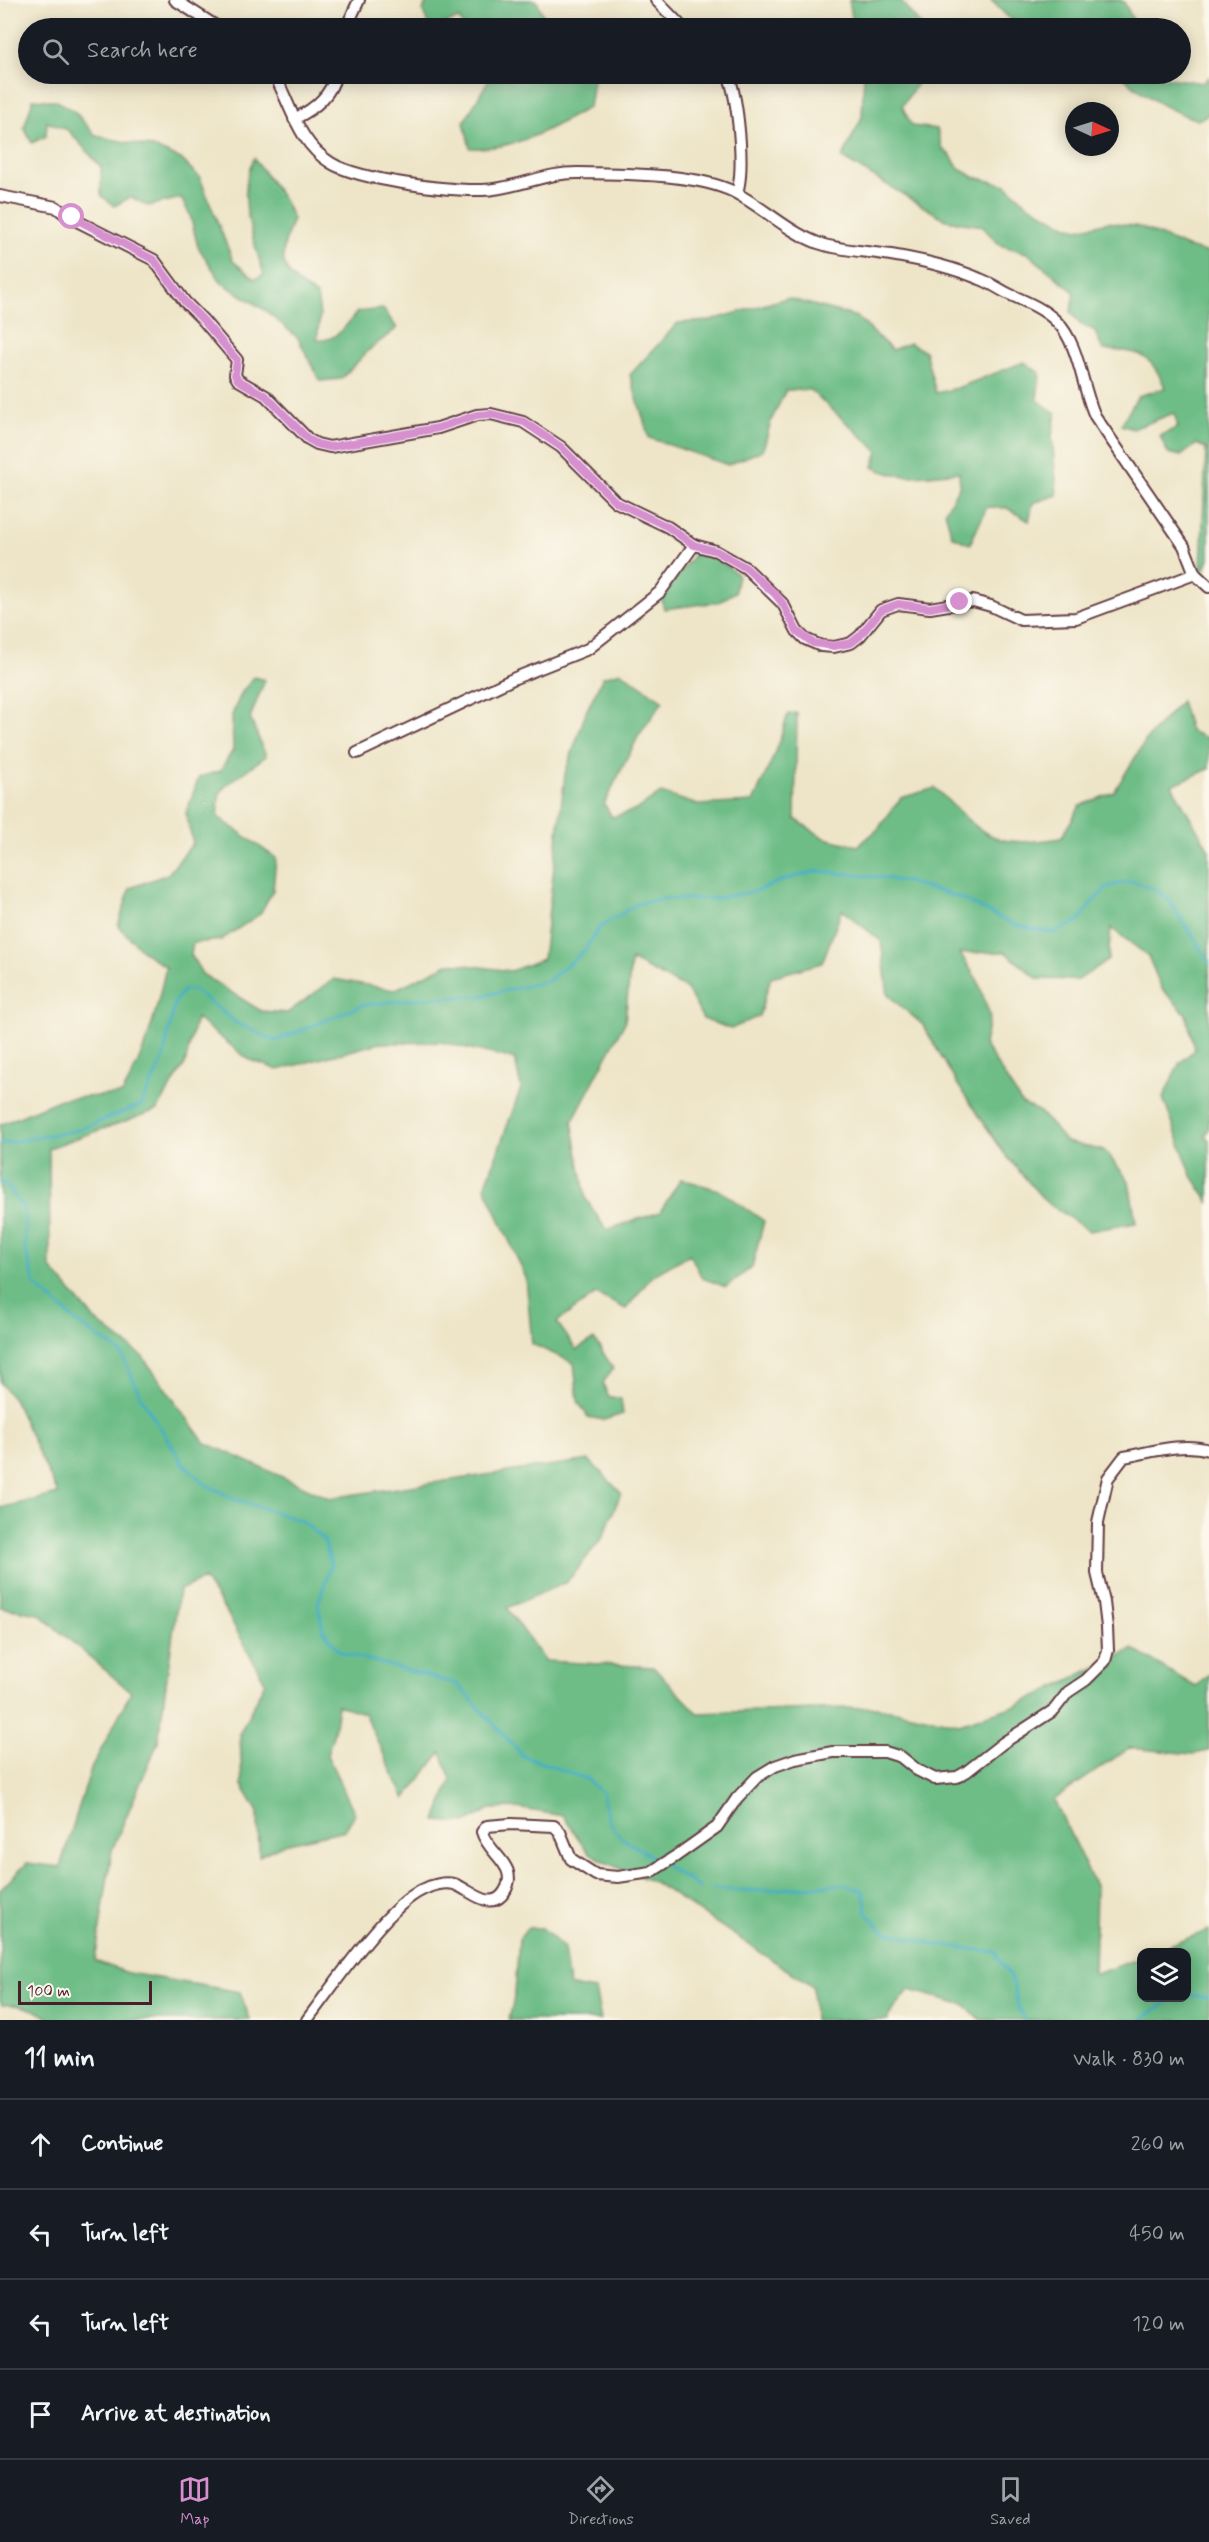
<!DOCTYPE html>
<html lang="en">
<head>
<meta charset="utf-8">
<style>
  body { margin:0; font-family:Mynerve,sans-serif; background:#242831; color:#f1f3f6 }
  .controls { position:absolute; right:18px; bottom:18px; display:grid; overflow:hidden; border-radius:12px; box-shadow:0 3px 15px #0003 }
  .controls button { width:54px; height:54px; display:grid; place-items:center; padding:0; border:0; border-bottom:2px solid #363941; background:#171b24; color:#f1f3f6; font:30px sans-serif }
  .compass { position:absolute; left:1065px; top:102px; width:54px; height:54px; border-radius:50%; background:#171b24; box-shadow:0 3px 15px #0003; rotate:94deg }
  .scale { position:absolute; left:18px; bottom:15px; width:134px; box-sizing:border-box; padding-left:6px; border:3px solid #4a1f2b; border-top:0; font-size:16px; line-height:21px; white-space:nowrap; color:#4a1f2b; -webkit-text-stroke:4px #fbf7ec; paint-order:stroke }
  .stop { position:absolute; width:18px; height:18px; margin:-14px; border:4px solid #d690ce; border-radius:50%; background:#fff }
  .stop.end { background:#d690ce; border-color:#fff; box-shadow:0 2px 6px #0008 }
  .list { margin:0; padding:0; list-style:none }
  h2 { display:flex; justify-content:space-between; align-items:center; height:78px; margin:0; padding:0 24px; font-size:26px }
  h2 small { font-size:20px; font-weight:400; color:#9ea1a6 }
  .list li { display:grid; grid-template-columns:39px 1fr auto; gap:18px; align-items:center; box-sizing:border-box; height:90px; padding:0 24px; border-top:2px solid #363941 }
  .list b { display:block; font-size:22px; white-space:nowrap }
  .list em { font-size:20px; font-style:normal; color:#9ea1a6 }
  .icon { flex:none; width:33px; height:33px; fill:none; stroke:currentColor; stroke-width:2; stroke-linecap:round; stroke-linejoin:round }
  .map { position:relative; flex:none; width:1209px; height:2020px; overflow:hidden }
  .search { position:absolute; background:#171b24; box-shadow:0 3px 15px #0003; left:18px; right:18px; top:18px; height:66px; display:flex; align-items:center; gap:15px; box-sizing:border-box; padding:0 21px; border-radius:33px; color:#9ea1a6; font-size:22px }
  .sheet { height:438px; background:#171b24 }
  nav { display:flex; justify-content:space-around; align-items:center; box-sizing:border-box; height:84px; border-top:2px solid #363941; background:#171b24; font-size:16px; color:#9ea1a6 }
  nav a { display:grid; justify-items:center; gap:3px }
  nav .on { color:#d690ce }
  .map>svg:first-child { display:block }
  .forest { fill:#6ebd87; stroke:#5c6e59; stroke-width:1.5 }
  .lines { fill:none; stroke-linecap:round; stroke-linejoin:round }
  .stream { stroke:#46b0c4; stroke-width:3 }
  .minor-casing { stroke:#633d43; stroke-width:14 }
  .minor { stroke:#fff; stroke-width:10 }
  .route { stroke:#d690ce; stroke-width:8 }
</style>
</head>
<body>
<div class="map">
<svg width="1209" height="2020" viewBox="0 0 1209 2020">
  <rect width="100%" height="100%" fill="#fbf7ec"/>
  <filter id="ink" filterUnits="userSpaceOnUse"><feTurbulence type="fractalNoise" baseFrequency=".0167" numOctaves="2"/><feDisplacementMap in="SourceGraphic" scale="12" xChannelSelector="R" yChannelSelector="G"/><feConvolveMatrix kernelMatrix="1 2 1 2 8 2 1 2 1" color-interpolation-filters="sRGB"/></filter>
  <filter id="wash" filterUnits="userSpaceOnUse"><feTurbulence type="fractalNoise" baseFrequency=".008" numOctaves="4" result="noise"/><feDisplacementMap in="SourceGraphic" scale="24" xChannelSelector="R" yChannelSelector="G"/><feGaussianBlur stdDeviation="1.35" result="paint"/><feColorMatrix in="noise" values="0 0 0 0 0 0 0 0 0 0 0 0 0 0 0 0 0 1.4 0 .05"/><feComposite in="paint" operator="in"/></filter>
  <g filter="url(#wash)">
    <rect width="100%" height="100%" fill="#eee5c8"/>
    <g class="forest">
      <path d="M428 0H536L546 21 569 28H465L459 19 429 28 423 10Z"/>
      <path d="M849 0H900L923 28H854Z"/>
      <path d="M991 0H1120L1124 2 1137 28H1045L1011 20Z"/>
      <path d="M492 74H594L589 107C550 129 517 150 470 148L464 122Z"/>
      <path d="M864 74H921L920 79 902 106 912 126 937 129 942 148 951 156 959 169 974 177 1006 185 1028 205 1067 226 1078 229 1109 222 1140 227 1187 247 1209 253V558L1206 567 1201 571 1206 449 1197 444 1181 456 1168 453 1160 436 1178 427 1174 413 1133 429 1121 425 1138 396 1165 388C1151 352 1138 351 1103 350L1094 330 1080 324 1071 312 1074 292 1027 253 1000 245 982 226 946 220 842 158 862 117Z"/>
      <path d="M1119 74H1160L1162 77 1203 83 1209 77V114L1198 120C1166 110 1144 95 1119 74Z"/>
      <path d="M33 99 57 101 75 112 96 136 155 148 181 159 200 178 233 261 255 279 264 275C253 238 235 194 254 158L284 200 293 219C277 261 278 271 317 296L320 315 317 340C336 342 346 326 357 312L383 309 397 328 369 350 341 379 320 381 298 338 265 310 222 283 198 247 190 215 181 198 148 206 131 197 114 206 101 195V167L68 130 47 122 46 136 32 143 24 128Z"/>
      <path d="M787 298 857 317 892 350 909 343 925 351 936 393 957 388 1024 362 1040 373 1037 400 1056 413 1052 436 1057 495 1033 503 1029 521 1007 508 987 507 970 544 952 536 945 511 960 485 959 472C929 474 901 482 873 467L878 451 810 390H786L771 421 763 450 728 465 649 438 630 375 678 323 709 321Z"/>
      <path d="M696 552 716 557 738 575 735 592 719 602 664 609 661 598Z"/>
      <path d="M621 672 663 701 639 735 604 804 612 817 636 810 661 793 698 805 753 802 777 749 788 714 797 713 795 819 824 838 858 846 878 829 901 798 935 788C952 804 972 828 994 837 1013 845 1042 841 1061 838L1080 806 1114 792 1146 740 1181 701 1190 731 1209 739V769L1172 785 1209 850V1129L1205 1135 1209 1140V1202L1192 1176 1163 1098 1179 1064 1195 1049 1186 1014 1162 989 1148 956 1111 928 1108 960 1078 980 1038 979 1005 952 960 953 978 981 990 1016 984 1044 1022 1104 1039 1111 1066 1142 1105 1151 1129 1181 1136 1223 1089 1231 1046 1202 1032 1186 1004 1153 956 1082 923 1025 888 995 881 941 842 910 822 963 771 977 759 1016 731 1029 703 1019 687 989 631 960 625 1022 572 1122 586 1199 606 1230 660 1212 681 1179 719 1190 764 1221 752 1267 726 1287 702 1278 690 1254 652 1276 626 1309 596 1294 557 1322 576 1350 594 1339 613 1368 603 1383 608 1396 621 1399 623 1414 604 1420 588 1417 578 1401 574 1363 532 1344 526 1278 485 1187 521 1088 515 1059 441 1042 380 1043 278 1070 248 1059 196 1018 185 1064 157 1110 49 1148 50 1267 95 1320 143 1357 204 1442 329 1498 589 1460 621 1493 603 1537 567 1582 507 1608 545 1661 653 1667 698 1713 876 1707 959 1724 1018 1705 1133 1649 1196 1687 1209 1674V1751L1194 1754 1129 1748 1054 1800 1096 1888 1094 1975 1141 1957 1142 1998H1186V1952H1152L1209 1930V2020H982L962 2004 909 1990 888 2017V2020H814L813 1987 656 1883 607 1863 588 1852 563 1816 517 1808 490 1809 466 1823 436 1821 451 1779 441 1752 405 1799 364 1713 338 1705 334 1732 327 1755 355 1814 345 1830 284 1844 259 1856 258 1812 242 1785 240 1733 265 1682 227 1613 204 1579 179 1590 158 1742 112 1850 95 1961 128 1973 240 1992 250 2020H51C38 2009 19 2004 2 2005L0 2001V1890L27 1863 60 1867 91 1769 131 1692 39 1614 0 1607V1508L58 1494 15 1402 0 1382V1125L61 1099 122 1094C146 1053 156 1013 166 967L145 953 118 926 130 888 168 874 193 843 186 813 199 777 220 771 233 750 232 715 242 692 254 677 265 680 250 718 266 756 226 785 219 795 218 817 276 858 273 890 260 914 221 940 193 943 191 955 202 974 261 1011 287 1013 334 979 394 990 450 963 511 971 543 959 565 774 586 712 603 677Z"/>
      <path d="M528 1928H542L564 1948 569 1986 595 1990 601 2020H509L515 1993 519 1939Z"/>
    </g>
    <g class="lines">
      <g class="stream">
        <path d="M0 1144 78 1130 141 1105 163 1060 175 1001 184 990H194L238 1024 275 1041 363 1005 425 998 482 996 548 981 584 951 600 927 637 904 660 899H713L756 891 783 880 817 871 886 878 910 883 958 897 1015 925 1053 933 1080 920 1091 904 1107 887 1131 881 1157 890 1169 900 1209 962"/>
        <path d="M0 1181 10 1189 25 1211V1248L35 1285 79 1324 121 1353 142 1399 182 1462 205 1484 234 1499 302 1521 324 1540 331 1565 318 1604 323 1630 340 1652 457 1684 523 1756 587 1779 602 1793 608 1819 619 1836 660 1862"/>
        <path d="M665 1865 700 1888"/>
        <path d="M713 1889 756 1891 844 1884 863 1891 867 1913 883 1931 933 1944 995 1952 1013 1982 1019 2011 1025 2020"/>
        <path d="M1186 1995 1209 1997"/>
        <path d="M1140 2020 1174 1998"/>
      </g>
    </g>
  </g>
  <g filter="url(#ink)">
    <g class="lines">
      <g class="minor-casing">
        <g id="minor">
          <path d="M175 0 219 28"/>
          <path d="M656 0 683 28"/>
          <path d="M346 28 359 0"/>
          <path d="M274 74C291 105 298 143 331 163 358 180 462 194 494 189 524 185 549 172 580 173 624 174 695 173 734 192 763 207 788 232 818 243 841 251 867 251 891 255 921 260 952 267 980 279 991 283 1000 290 1011 295 1027 302 1044 309 1057 322 1079 343 1082 388 1095 416L1184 546 1195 574 1209 587"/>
          <path d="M728 74C738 99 745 167 737 193"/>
          <path d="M294 119C313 110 331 96 336 74"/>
          <path d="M0 196 56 207 69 217 154 260 185 302 203 320 237 360 235 375 238 380 266 396 308 439 317 444 330 447 438 428 477 415 491 414 523 422 561 447 616 502 668 527 694 545 716 551 746 568 783 604 797 631 805 639 821 646 834 647 851 643 860 636 881 610 898 604 930 608 973 601 991 606 1021 620 1076 618 1195 574"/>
          <path d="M357 753 515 678 588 649 660 592 694 545"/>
          <path d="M307 2020C333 1986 386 1907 422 1890 431 1885 444 1882 454 1884 470 1889 491 1914 505 1891 520 1866 488 1854 482 1832L487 1826 511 1824 554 1826 560 1832 571 1859 596 1875 618 1877 651 1872 676 1856 717 1827 737 1798 757 1777 775 1766 795 1759 833 1752H885L901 1757 917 1770 935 1779 957 1777 966 1772 1003 1743 1054 1710 1068 1692 1086 1680 1105 1661 1108 1650 1107 1627 1104 1602 1097 1573 1098 1522 1108 1478 1124 1457C1152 1452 1181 1442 1209 1450"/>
        </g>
      </g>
      <use href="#minor" class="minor"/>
    </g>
  </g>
  <g class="lines" filter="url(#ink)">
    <path class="route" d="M72 217 154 260 185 302 203 320 237 360 235 375 238 380 266 396 308 439 317 444 330 447 438 428 477 415 491 414 524 422 561 447 616 502 668 527 694 545 716 551 746 568 775 594 783 604 797 631 813 643 834 646 851 643 860 636 881 610 898 604 930 608 960 602"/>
  </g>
</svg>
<div class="controls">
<button><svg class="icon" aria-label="layers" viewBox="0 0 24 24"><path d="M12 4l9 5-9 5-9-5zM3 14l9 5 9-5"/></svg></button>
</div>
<svg class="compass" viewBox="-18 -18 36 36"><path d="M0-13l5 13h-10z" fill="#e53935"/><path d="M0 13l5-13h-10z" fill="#9ea1a6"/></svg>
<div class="scale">100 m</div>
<div class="stop" style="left:72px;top:217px"></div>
<div class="stop end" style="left:960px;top:602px"></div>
<div class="search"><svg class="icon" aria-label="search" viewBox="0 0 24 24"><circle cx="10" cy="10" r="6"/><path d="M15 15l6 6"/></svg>Search here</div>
</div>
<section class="sheet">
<h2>11 min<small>Walk · 830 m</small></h2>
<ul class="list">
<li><svg class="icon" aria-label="ahead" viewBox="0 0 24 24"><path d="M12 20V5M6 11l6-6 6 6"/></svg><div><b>Continue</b></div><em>260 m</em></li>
<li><svg class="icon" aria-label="left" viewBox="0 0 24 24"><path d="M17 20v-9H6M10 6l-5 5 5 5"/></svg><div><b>Turn left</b></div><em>450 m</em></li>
<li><svg class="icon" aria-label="left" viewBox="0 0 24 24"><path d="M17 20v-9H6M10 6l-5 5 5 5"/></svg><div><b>Turn left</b></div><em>120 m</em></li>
<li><svg class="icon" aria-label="arrive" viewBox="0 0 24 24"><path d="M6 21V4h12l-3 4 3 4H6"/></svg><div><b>Arrive at destination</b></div></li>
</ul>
</section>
<nav>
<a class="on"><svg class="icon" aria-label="map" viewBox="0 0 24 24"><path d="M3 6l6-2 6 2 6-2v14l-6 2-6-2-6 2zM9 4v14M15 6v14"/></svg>Map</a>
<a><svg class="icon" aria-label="directions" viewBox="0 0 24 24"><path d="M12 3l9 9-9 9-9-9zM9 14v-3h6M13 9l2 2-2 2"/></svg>Directions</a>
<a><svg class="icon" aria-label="saved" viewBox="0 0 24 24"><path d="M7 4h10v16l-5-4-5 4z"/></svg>Saved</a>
</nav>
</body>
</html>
